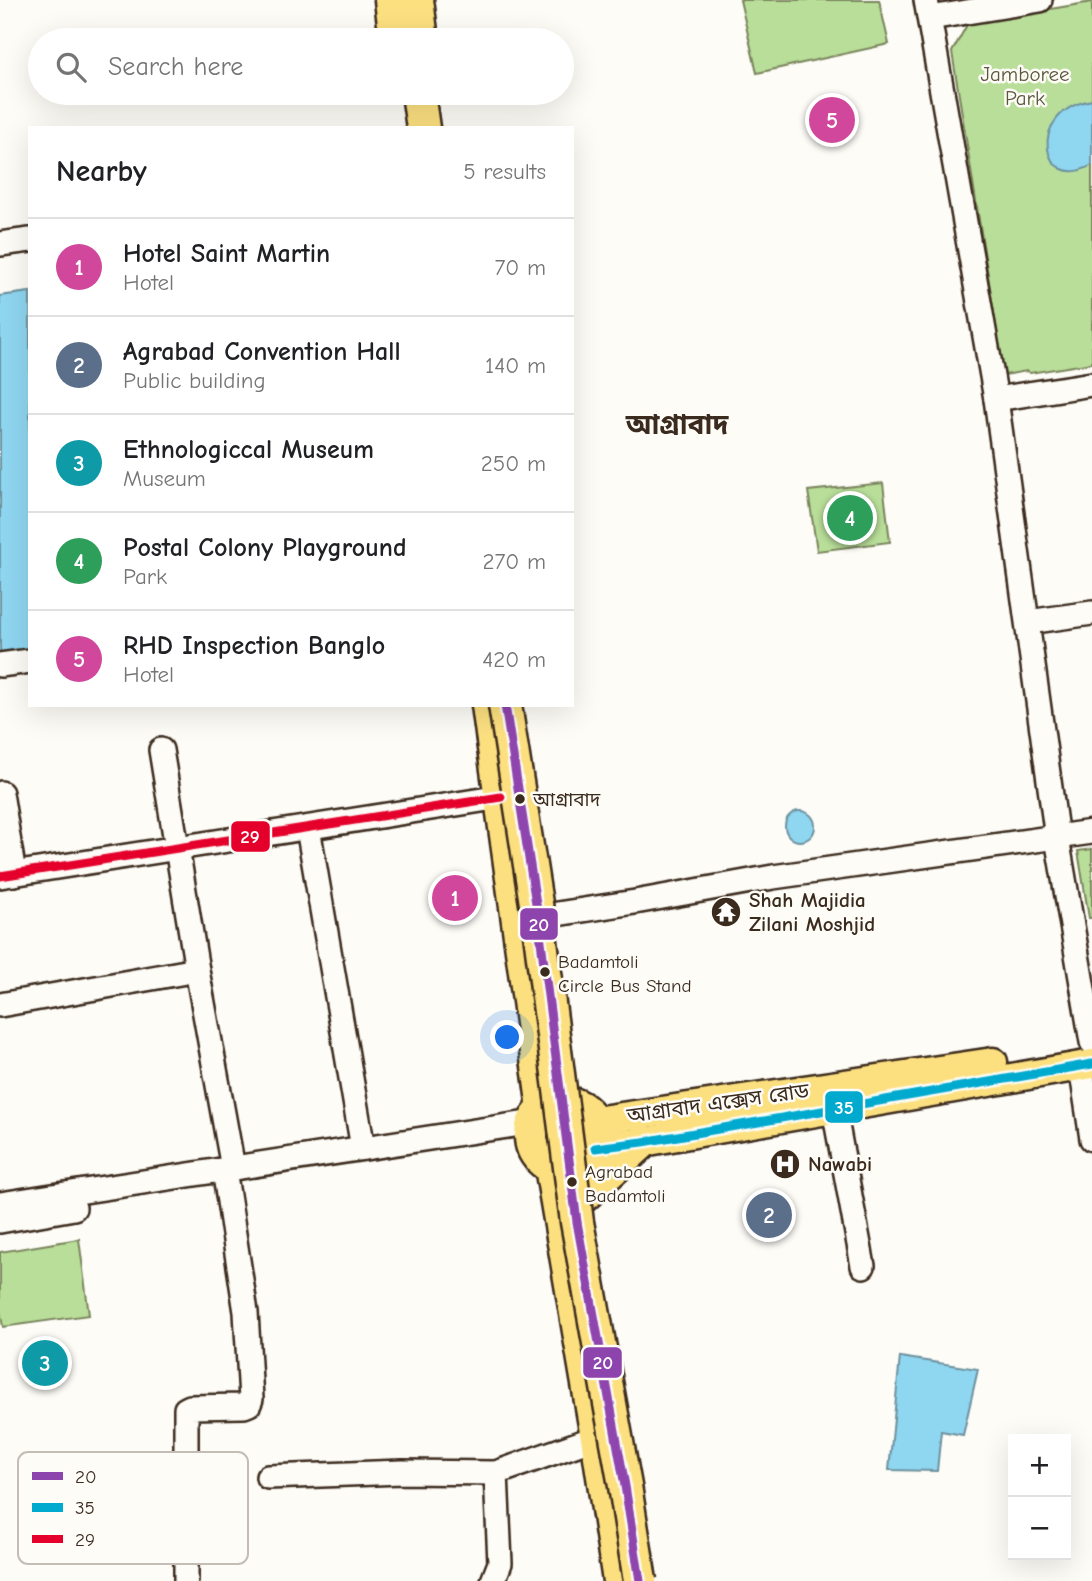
<!DOCTYPE html>
<html lang="en">
<head>
<meta charset="utf-8">
<style>
  body { margin:0; font-family:"Comic Neue","Noto Sans Bengali",sans-serif; background:#f6f6f6; color:#202124 }
  .controls { position:absolute; right:21px; bottom:21px; display:grid; overflow:hidden; border-radius:0px; box-shadow:0 7px 28px #0002 }
  .controls button { width:63px; height:63px; display:grid; place-items:center; padding:0; border:0; border-bottom:2px solid #e0e0e0; background:#fff; color:#202124; font:35px sans-serif }
  .you { position:absolute; left:508px; top:1038px; width:24px; height:24px; margin:-18px; border:5px solid #fff; border-radius:50%; background:#1a73e8; box-shadow:0 0 0 10px #1a73e833 }
  .badge { display:grid; place-items:center; width:46px; height:46px; border-radius:50%; background:#d93025; color:#fff; font-size:23px; font-weight:700 }
  .pin { position:absolute; translate:-50% -50%; border:4px solid #fff; box-shadow:0 2px 7px #0006 }
  .list { margin:0; padding:0; list-style:none }
  h2 { display:flex; justify-content:space-between; align-items:center; height:91px; margin:0; padding:0 28px; font-size:30px }
  h2 small { font-size:23px; font-weight:400; color:#757577 }
  .list li { display:grid; grid-template-columns:46px 1fr auto; gap:21px; align-items:center; box-sizing:border-box; height:98px; padding:0 28px; border-top:2px solid #e0e0e0 }
  .list b { display:block; font-size:26px; white-space:nowrap }
  .list p { margin:0; font-size:23px; white-space:nowrap; color:#757577 }
  .list em { font-size:23px; font-style:normal; color:#757577 }
  .icon { flex:none; width:38px; height:38px; fill:none; stroke:currentColor; stroke-width:2; stroke-linecap:round; stroke-linejoin:round }
  .map { position:relative; flex:none; width:1092px; height:1581px; overflow:hidden }
  .search { position:absolute; background:#fff; box-shadow:0 7px 28px #0002; left:28px; top:28px; width:546px; height:77px; display:flex; align-items:center; gap:18px; box-sizing:border-box; padding:0 24px; border-radius:38px; color:#757577; font-size:26px }
  .panel { position:absolute; background:#fff; box-shadow:0 7px 28px #0002; left:28px; top:126px; width:546px; height:581px; border-radius:0px }
  .map>svg:first-child { display:block }
  .green { fill:#b9de99; stroke:#7a845c; stroke-width:2 }
  .water { fill:#8fd6f1; stroke:#6d919d; stroke-width:2 }
  .lines { fill:none; stroke-linecap:round; stroke-linejoin:round }
  .minor-casing { stroke:#3b2a1e; stroke-width:28 }
  .major-casing { stroke:#3b2a1e; stroke-width:33 }
  .highway-casing { stroke:#3b2a1e; stroke-width:37 }
  .minor { stroke:#fdfcf7; stroke-width:23 }
  .major { stroke:#fce080; stroke-width:28 }
  .highway { stroke:#fce080; stroke-width:32 }
  .highway-bridge-casing { stroke:#3b2a1e; stroke-width:37; stroke-linecap:butt }
  .highway-bridge { stroke:#fce080; stroke-width:32 }
  .bus-1-casing { stroke:#fdfcf7; stroke-width:14 }
  .bus-2-casing { stroke:#fdfcf7; stroke-width:14 }
  .bus-3-casing { stroke:#fdfcf7; stroke-width:14 }
  .bus-1 { stroke:#8e44ad; stroke-width:9 }
  .bus-2 { stroke:#00a9ce; stroke-width:9 }
  .bus-3 { stroke:#e4002b; stroke-width:9 }
  .bus-dot { fill:#3b2a1e; stroke:#fdfcf7; stroke-width:2.5 }
  .labels { text-anchor:middle; stroke-width:5; stroke-linejoin:round; paint-order:stroke }
  .bus-label { font-size:19px; fill:#3b2a1e; stroke:#fdfcf7; text-anchor:start }
  .park-label { font-size:21px; fill:#5a573d; stroke:#fdfcf7 }
  .poi-label { font-size:21px; font-weight:bold; fill:#3b2a1e; stroke:#fdfcf7; text-anchor:start }
  .street-label { font-size:21px; fill:#3b2a1e; stroke:#fdfcf7 }
  .district-label { font-size:28px; font-weight:bold; fill:#3b2a1e; stroke:#fdfcf7 }
  .key { fill:#fdfcf7; stroke:#c3bdb6; stroke-width:2 }
  .key-label { font-size:19px; fill:#3b2a1e }
  .line-badge { stroke:#fdfcf7; stroke-width:2.5 }
  .badge-label { font-size:19px; text-anchor:middle; font-weight:bold; fill:#fff }
</style>
</head>
<body>
<div class="map">
<svg width="1092" height="1581" viewBox="0 0 1092 1581">
  <rect width="100%" height="100%" fill="#fdfcf7"/>
  <filter id="ink" filterUnits="userSpaceOnUse"><feTurbulence type="fractalNoise" baseFrequency=".0143" numOctaves="2"/><feDisplacementMap in="SourceGraphic" scale="14" xChannelSelector="R" yChannelSelector="G"/><feConvolveMatrix kernelMatrix="1 2 1 2 8 2 1 2 1" color-interpolation-filters="sRGB"/></filter>
  <g filter="url(#ink)">
    <g class="green">
      <path d="M740 0H879L889 44 757 73Z"/>
      <path d="M1092 2V363L1030 373 1027 371 1004 375 952 52 968 23Z"/>
      <path d="M883 483 890 542 817 551 808 491Z"/>
      <path d="M1092 849V918H1089L1078 851Z"/>
      <path d="M79 1239 89 1315 3 1327 0 1311V1252Z"/>
    </g>
    <g class="water">
      <path d="M1092 100V165C1042 194 1024 112 1092 100Z"/>
      <path d="M30 292V652L0 656V296Z"/>
      <circle cx="800" cy="826" r="15"/>
      <path d="M900 1357 978 1369 963 1435 941 1431 937 1471 889 1470Z"/>
    </g>
    <g class="lines">
      <g class="minor-casing">
        <g id="minor">
          <path d="M926 0 996 399 1057 838 1092 1042"/>
          <path d="M930 18 1040 0"/>
          <path d="M0 244 30 240"/>
          <path d="M996 399 1092 384"/>
          <path d="M1028 622 1092 613"/>
          <path d="M0 665 30 661"/>
          <path d="M161 750 197 970 233 1168"/>
          <path d="M1 793 14 874"/>
          <path d="M308 828 363 1148"/>
          <path d="M0 876 501 797"/>
          <path d="M544 916 635 902 773 877 1092 832"/>
          <path d="M0 1005 197 970"/>
          <path d="M1081 1066 1092 1139"/>
          <path d="M834 1109 863 1266"/>
          <path d="M0 1204 534 1122"/>
          <path d="M0 1221 74 1208"/>
          <path d="M268 1477 402 1472 496 1473 597 1437"/>
          <path d="M186 1581V1409L190 1407 244 1406 249 1404 251 1399 246 1312 226 1182"/>
          <path d="M493 1581 500 1563 496 1473"/>
        </g>
      </g>
      <g class="major-casing">
        <g id="major">
          <path d="M594 1121 993 1062"/>
          <path d="M595 1148 643 1142 1092 1064"/>
        </g>
      </g>
      <g class="highway-casing">
        <g id="highway">
          <path d="M391 0 396 40"/>
          <path d="M417 0 422 40"/>
          <path d="M418 93 423 128"/>
          <path d="M488 705 544 1109"/>
          <circle cx="564" cy="1136" r="33"/>
          <path d="M551 1167 597 1437 619 1581"/>
          <path d="M581 1198 643 1142"/>
        </g>
      </g>
      <use href="#minor" class="minor"/>
      <use href="#major" class="major"/>
      <use href="#highway" class="highway"/>
      <g class="highway-bridge-casing">
        <path id="highway-bridge" d="M505 705 537 910 577 1222 625 1486 640 1581"/>
      </g>
      <use href="#highway-bridge" class="highway-bridge"/>
      <g class="bus-1-casing">
        <path id="bus-1" d="M505 705 537 910 577 1222 625 1486 640 1581"/>
      </g>
      <g class="bus-2-casing">
        <path id="bus-2" d="M595 1148 643 1142 1092 1064"/>
      </g>
      <g class="bus-3-casing">
        <path id="bus-3" d="M0 876 501 797"/>
      </g>
      <use href="#bus-1" class="bus-1"/>
      <use href="#bus-2" class="bus-2"/>
      <use href="#bus-3" class="bus-3"/>
    </g>
  </g>
  <defs>
    <g id="temple-disc" transform="scale(1.575)"><circle r="9.5" fill="#3b2a1e" stroke="#fdfcf7"/><path d="M0-6L5-2H3V0L6.5 2.5H4V6H1.5V3h-3V6H-4V2.5H-6.5L-3 0V-2H-5Z" fill="#fff"/></g>
    <g id="hospital-disc" transform="scale(1.575)"><circle r="9.5" fill="#3b2a1e" stroke="#fdfcf7"/><path d="M-5-5h3v3.5h4V-5h3V5h-3V1.5h-4V5h-3Z" fill="#fff"/></g>
  </defs>
  <g fill-rule="evenodd">
    <use href="#temple-disc" x="726" y="912"/>
    <use href="#hospital-disc" x="785" y="1164"/>
  </g>
  <g class="bus-dot">
    <circle cx="520" cy="799" r="6"/>
    <circle cx="545" cy="972" r="6"/>
    <circle cx="572" cy="1182" r="6"/>
  </g>
  <g class="labels">
    <g class="bus-label">
      <text x="533" y="806">আগ্রাবাদ</text>
      <text x="558" y="968">Badamtoli<tspan x="558" dy="24">Circle Bus Stand</tspan></text>
      <text x="585" y="1178">Agrabad<tspan x="585" dy="24">Badamtoli</tspan></text>
    </g>
    <g class="park-label">
      <text x="1025" y="81">Jamboree<tspan x="1025" dy="24">Park</tspan></text>
    </g>
    <g class="poi-label">
      <text x="749" y="907">Shah Majidia<tspan x="749" dy="24">Zilani Moshjid</tspan></text>
      <text x="808" y="1171">Nawabi</text>
    </g>
    <g class="street-label">
      <text transform="translate(718 1103) rotate(-8)" y="7">আগ্রাবাদ এক্সেস রোড</text>
    </g>
    <g class="district-label">
      <text x="677" y="434">আগ্রাবাদ</text>
    </g>
  </g>
  <rect x="18" y="1452" width="230" height="112" rx="10" class="key"/>
  <rect x="32" y="1472" width="31" height="8" fill="#8e44ad"/>
  <rect x="32" y="1503" width="31" height="9" fill="#00a9ce"/>
  <rect x="32" y="1535" width="31" height="8" fill="#e4002b"/>
  <g class="key-label">
    <text x="75" y="1483">20</text>
    <text x="75" y="1514">35</text>
    <text x="75" y="1546">29</text>
  </g>
  <g class="line-badge">
    <rect x="230" y="820" width="41" height="33" rx="7" fill="#e4002b"/>
    <rect x="519" y="907" width="40" height="34" rx="7" fill="#8e44ad"/>
    <rect x="824" y="1090" width="40" height="34" rx="7" fill="#00a9ce"/>
    <rect x="582" y="1346" width="41" height="33" rx="7" fill="#8e44ad"/>
  </g>
  <g class="badge-label">
    <text x="250" y="843">29</text>
    <text x="539" y="931">20</text>
    <text x="844" y="1114">35</text>
    <text x="603" y="1369">20</text>
  </g>
</svg>
<div class="controls">
<button>+</button>
<button>−</button>
</div>
<div class="you"></div>
<div class="pin badge" style="left:455px;top:898px;background:#d1479c">1</div>
<div class="pin badge" style="left:769px;top:1215px;background:#5c6f8a">2</div>
<div class="pin badge" style="left:45px;top:1363px;background:#0f9aa8">3</div>
<div class="pin badge" style="left:850px;top:518px;background:#2e9e5b">4</div>
<div class="pin badge" style="left:832px;top:120px;background:#d1479c">5</div>
<div class="search"><svg class="icon" aria-label="search" viewBox="0 0 24 24"><circle cx="10" cy="10" r="6"/><path d="M15 15l6 6"/></svg>Search here</div>
<section class="panel">
<h2>Nearby<small>5 results</small></h2>
<ul class="list">
<li><span class="badge" style="background:#d1479c">1</span><div><b>Hotel Saint Martin</b><p>Hotel</p></div><em>70 m</em></li>
<li><span class="badge" style="background:#5c6f8a">2</span><div><b>Agrabad Convention Hall</b><p>Public building</p></div><em>140 m</em></li>
<li><span class="badge" style="background:#0f9aa8">3</span><div><b>Ethnologiccal Museum</b><p>Museum</p></div><em>250 m</em></li>
<li><span class="badge" style="background:#2e9e5b">4</span><div><b>Postal Colony Playground</b><p>Park</p></div><em>270 m</em></li>
<li><span class="badge" style="background:#d1479c">5</span><div><b>RHD Inspection Banglo</b><p>Hotel</p></div><em>420 m</em></li>
</ul>
</section>
</div>
</body>
</html>
